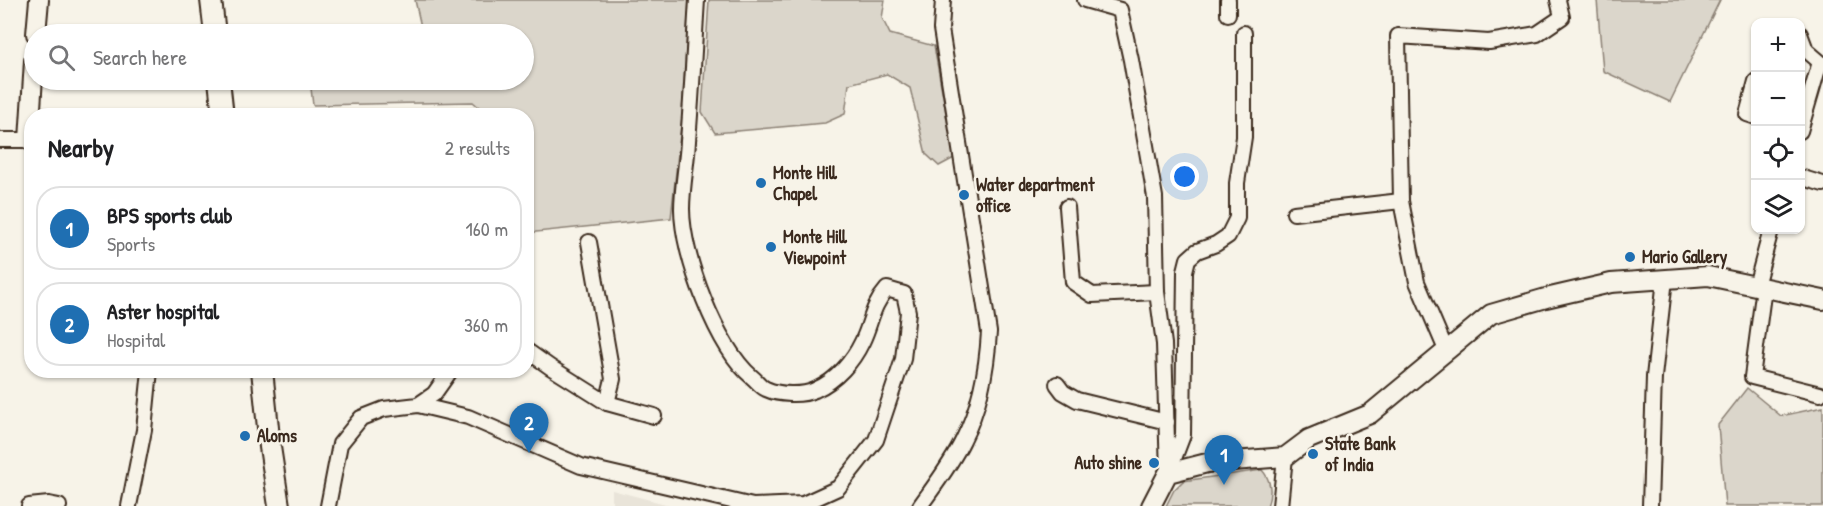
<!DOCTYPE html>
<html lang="en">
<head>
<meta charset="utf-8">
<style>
  body { margin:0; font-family:"Patrick Hand",sans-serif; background:#f6f6f6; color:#202124 }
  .controls { position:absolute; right:18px; top:18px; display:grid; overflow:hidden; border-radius:12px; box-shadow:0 2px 4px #0004 }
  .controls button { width:54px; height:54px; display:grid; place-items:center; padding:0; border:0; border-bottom:2px solid #e0e0e0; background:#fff; color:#202124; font:30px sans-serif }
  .you { position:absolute; left:1185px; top:177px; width:21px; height:21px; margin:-15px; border:4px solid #fff; border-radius:50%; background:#1a73e8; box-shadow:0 0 0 9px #1a73e833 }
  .badge { display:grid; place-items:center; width:39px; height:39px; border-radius:50%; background:#1f6fb2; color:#fff; font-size:20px; font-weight:700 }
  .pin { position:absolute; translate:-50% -50px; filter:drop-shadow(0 2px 3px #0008) }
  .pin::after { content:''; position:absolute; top:32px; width:21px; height:18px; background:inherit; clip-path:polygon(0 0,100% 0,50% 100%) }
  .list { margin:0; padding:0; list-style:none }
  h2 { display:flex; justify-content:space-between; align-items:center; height:78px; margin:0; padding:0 24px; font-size:26px }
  h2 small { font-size:20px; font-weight:400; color:#757577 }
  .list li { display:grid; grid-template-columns:39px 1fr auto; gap:18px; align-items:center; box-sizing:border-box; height:84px; margin:0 12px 12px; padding:0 12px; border:2px solid #e0e0e0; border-radius:24px }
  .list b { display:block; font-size:22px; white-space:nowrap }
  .list p { margin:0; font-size:20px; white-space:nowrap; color:#757577 }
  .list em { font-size:20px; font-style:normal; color:#757577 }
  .icon { flex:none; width:33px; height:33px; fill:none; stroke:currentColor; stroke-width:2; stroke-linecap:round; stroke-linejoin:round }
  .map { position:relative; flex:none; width:1823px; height:506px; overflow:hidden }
  .search { position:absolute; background:#fff; box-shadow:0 2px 4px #0004; left:24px; top:24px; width:510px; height:66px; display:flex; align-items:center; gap:15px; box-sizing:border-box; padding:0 21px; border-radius:33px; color:#757577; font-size:22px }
  .panel { position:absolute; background:#fff; box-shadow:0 2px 4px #0004; left:24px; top:108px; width:510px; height:270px; border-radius:24px }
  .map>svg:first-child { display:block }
  .built { fill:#e9e4d9 }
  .green { fill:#dbd6cb; stroke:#8b8074; stroke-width:1.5 }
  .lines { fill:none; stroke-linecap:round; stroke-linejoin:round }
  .minor-casing { stroke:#3b2a1e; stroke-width:18 }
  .tertiary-casing { stroke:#3b2a1e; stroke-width:22 }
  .secondary-casing { stroke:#3b2a1e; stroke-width:24 }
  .minor { stroke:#f7f3e8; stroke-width:14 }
  .tertiary { stroke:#f7f3e8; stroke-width:18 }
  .secondary { stroke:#f7f3e8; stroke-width:20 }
  .poi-dot { fill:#1f6fb2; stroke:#f7f3e8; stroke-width:2 }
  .labels { text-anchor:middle; stroke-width:5; stroke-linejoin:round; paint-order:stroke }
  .poi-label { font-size:18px; font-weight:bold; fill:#3b2a1e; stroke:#f7f3e8; text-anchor:start }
</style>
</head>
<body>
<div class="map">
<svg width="1823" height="506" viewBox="0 0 1823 506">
  <rect width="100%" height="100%" fill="#f7f3e8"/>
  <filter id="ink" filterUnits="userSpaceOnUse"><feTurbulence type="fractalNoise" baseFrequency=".0167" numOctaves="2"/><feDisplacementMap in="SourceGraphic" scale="12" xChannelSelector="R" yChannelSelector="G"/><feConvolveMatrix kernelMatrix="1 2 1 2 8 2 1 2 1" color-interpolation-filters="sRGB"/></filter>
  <g filter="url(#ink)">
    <path class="built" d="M612 490 673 506H612Z"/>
    <g class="green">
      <path d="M415 0H689L682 116 671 218 527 233 526 116 488 115 473 102 313 105 310 80H524V34H407L421 27Z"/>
      <path d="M709 0H885L882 18 890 34 934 46 954 158 939 166 926 154 910 88 887 74 849 84 845 114 825 123 715 133 702 112Z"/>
      <path d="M1597 0H1720L1670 102 1603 71Z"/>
      <path d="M1747 388 1781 416 1823 407V506H1725L1718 425Z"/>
      <path d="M1262 470C1271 480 1272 493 1267 506H1166L1174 490 1183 481Z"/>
    </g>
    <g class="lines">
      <g class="minor-casing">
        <g id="minor">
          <path d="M1085 0 1120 10 1131 60 1155 197 1157 292 1164 344 1168 473"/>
          <path d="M1228 0V14"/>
          <path d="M1800 34 1806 50 1820 62 1800 131"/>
          <path d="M1756 81 1747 114 1756 117"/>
          <path d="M0 140H29"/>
          <path d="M1800 177 1823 184"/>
          <path d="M1401 201 1417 282 1446 350"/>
          <path d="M1067 207 1073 282 1092 295 1157 292"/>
          <path d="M1294 213 1401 201 1398 36 1489 42 1537 34 1562 17 1558 0"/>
          <path d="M589 242 613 379 607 403"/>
          <path d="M1756 286 1771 230"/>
          <path d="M1764 287 1752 377 1820 394"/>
          <path d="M526 350 550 367 607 403 654 416"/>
          <path d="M1057 384 1063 392 1077 400 1167 422"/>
          <path d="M418 405 468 417 581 466 753 506 803 504 838 488 876 440 903 359 908 312 904 294 887 289C871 307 872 322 862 342 853 361 836 381 815 390 802 396 779 395 766 389 761 387 757 381 752 377 717 348 682 255 682 209 682 186 687 163 688 141 692 94 694 47 697 0"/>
          <path d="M1170 469 1183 435 1185 271 1188 259 1197 251 1216 244 1228 236 1237 218V183L1244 137V33"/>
          <path d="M29 506 49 504 59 506"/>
          <path d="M129 506 144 430 150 370"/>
          <path d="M328 506 340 444 361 418 384 409 418 405 434 394 451 370"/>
          <path d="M920 506C935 485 952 463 963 440 980 407 987 368 989 332L941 29 943 0"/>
          <path d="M1280 506 1285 457"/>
          <path d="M1650 506 1654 377 1665 279"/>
        </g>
      </g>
      <g class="tertiary-casing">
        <g id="tertiary">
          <path d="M36 34 39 0"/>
          <path d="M32 140H29L34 61"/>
          <path d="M1151 506 1168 473 1207 463 1285 457 1309 439 1370 414 1491 314 1546 298 1611 283 1708 276 1823 300"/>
        </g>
      </g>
      <g class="secondary-casing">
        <g id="secondary">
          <path d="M211 0 215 34"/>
          <path d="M219 80 223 116"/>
          <path d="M262 370 270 447 279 506"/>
        </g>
      </g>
      <use href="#minor" class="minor"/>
      <use href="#tertiary" class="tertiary"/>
      <use href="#secondary" class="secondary"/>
    </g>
  </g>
  <g class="poi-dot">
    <circle cx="761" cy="183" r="6"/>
    <circle cx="964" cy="195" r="6"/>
    <circle cx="771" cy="247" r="6"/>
    <circle cx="1630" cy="257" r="6"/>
    <circle cx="245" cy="436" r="6"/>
    <circle cx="1313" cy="454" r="6"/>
    <circle cx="1154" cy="463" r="6"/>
  </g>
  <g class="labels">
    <g class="poi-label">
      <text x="773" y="179">Monte Hill<tspan x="773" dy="21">Chapel</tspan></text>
      <text x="976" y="191">Water department<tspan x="976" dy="21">office</tspan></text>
      <text x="783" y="243">Monte Hill<tspan x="783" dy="21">Viewpoint</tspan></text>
      <text x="1642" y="263">Mario Gallery</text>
      <text x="257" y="442">Aloms</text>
      <text x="1325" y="450">State Bank<tspan x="1325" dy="21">of India</tspan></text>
      <text x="1142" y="469" text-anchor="end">Auto shine</text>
    </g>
  </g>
</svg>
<div class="controls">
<button>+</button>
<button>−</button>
<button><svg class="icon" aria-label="locate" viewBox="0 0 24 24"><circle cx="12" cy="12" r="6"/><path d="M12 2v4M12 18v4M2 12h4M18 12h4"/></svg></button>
<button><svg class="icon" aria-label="layers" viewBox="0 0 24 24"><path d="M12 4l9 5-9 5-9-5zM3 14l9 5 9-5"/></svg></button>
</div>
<div class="you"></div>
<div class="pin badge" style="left:1224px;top:485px">1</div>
<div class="pin badge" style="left:529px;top:453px">2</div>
<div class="search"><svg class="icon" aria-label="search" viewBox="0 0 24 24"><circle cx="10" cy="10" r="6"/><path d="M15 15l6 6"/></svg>Search here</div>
<section class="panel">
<h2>Nearby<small>2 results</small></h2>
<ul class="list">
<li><span class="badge">1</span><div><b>BPS sports club</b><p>Sports</p></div><em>160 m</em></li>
<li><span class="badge">2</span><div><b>Aster hospital</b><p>Hospital</p></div><em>360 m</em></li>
</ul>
</section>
</div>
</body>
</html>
